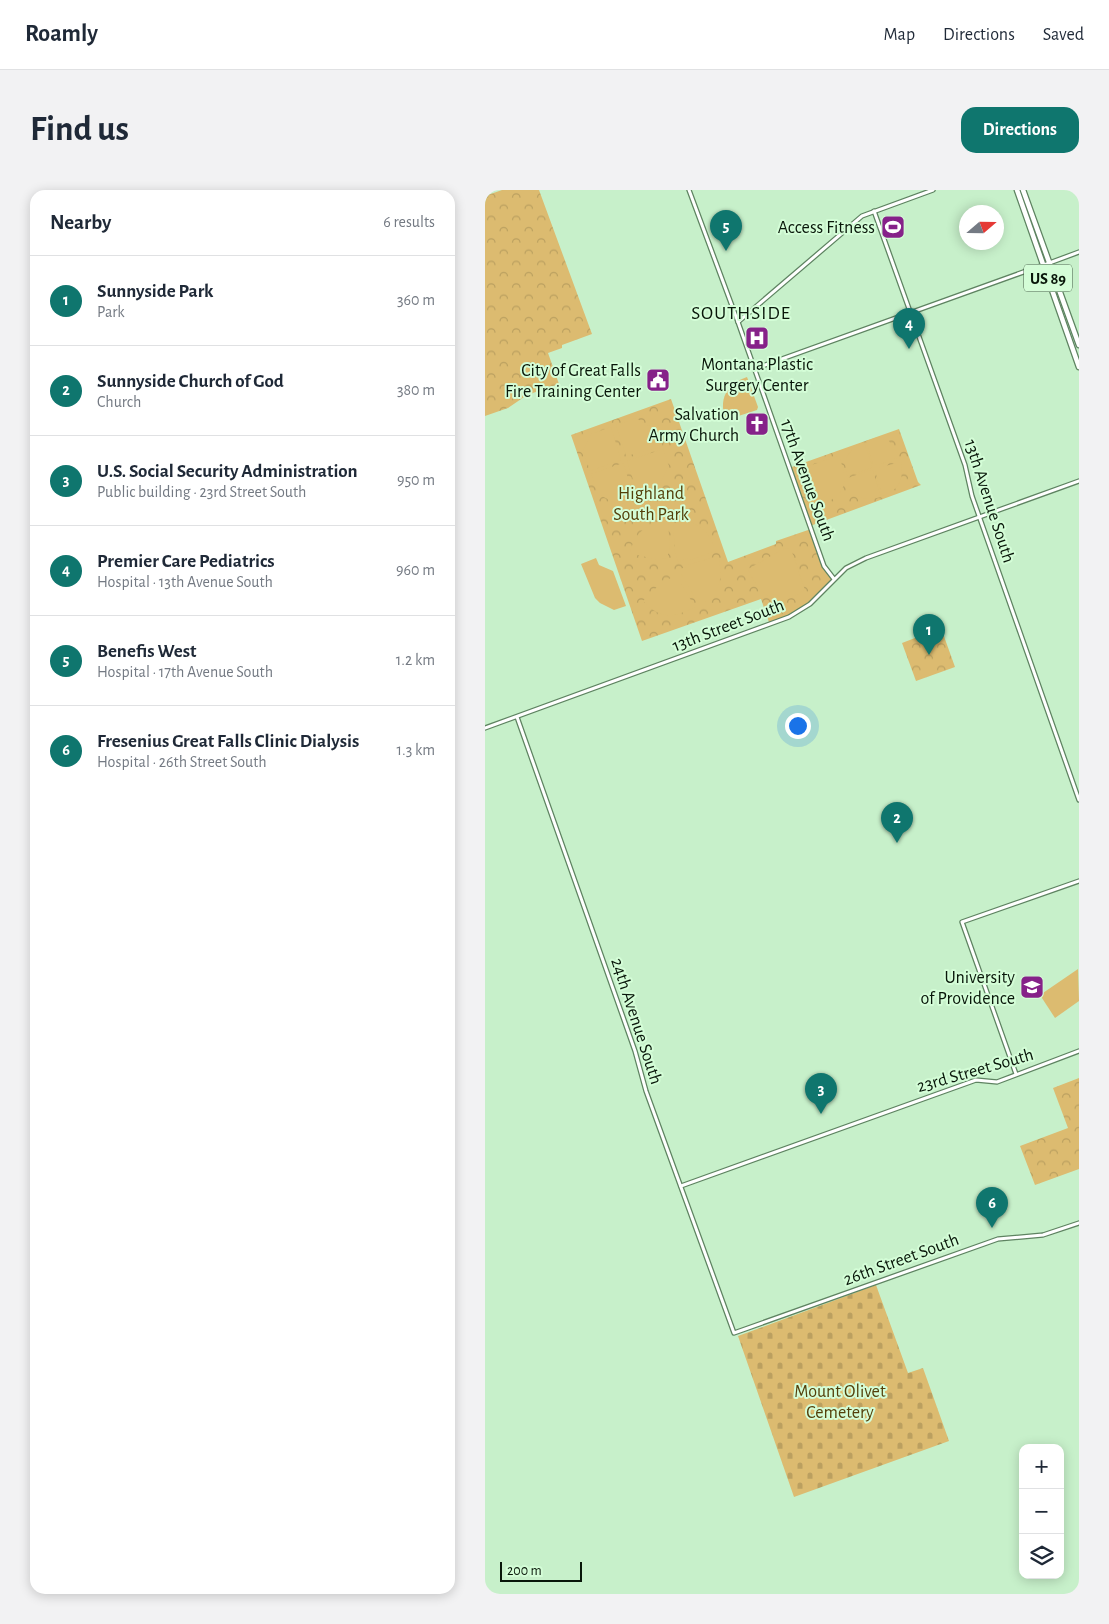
<!DOCTYPE html>
<html lang="en">
<head>
<meta charset="utf-8">
<style>
  body { margin:0; font-family:"Alegreya Sans",sans-serif; background:#f2f2f3; color:#1f2937 }
  .controls { position:absolute; right:15px; bottom:15px; display:grid; overflow:hidden; border-radius:10px; box-shadow:0 2px 12px #0003 }
  .controls button { width:45px; height:45px; display:grid; place-items:center; padding:0; border:0; border-bottom:1px solid #e0e1e3; background:#fff; color:#1f2937; font:25px sans-serif }
  .compass { position:absolute; left:474px; top:15px; width:45px; height:45px; border-radius:50%; background:#fff; box-shadow:0 2px 12px #0003; rotate:70deg }
  .scale { position:absolute; left:15px; bottom:12px; width:82px; box-sizing:border-box; padding-left:5px; border:2px solid #081609; border-top:0; font-size:14px; line-height:18px; white-space:nowrap; color:#081609; -webkit-text-stroke:4px #d4fdd7; paint-order:stroke }
  .you { position:absolute; left:312px; top:535px; width:18px; height:18px; margin:-12px; border:4px solid #fff; border-radius:50%; background:#1a73e8; box-shadow:0 0 0 8px #1a73e833 }
  .badge { display:grid; place-items:center; width:32px; height:32px; border-radius:50%; background:#0f766e; color:#fff; font-size:16px; font-weight:700 }
  .pin { position:absolute; translate:-50% -41px; filter:drop-shadow(0 1px 2px #0008) }
  .pin::after { content:''; position:absolute; top:26px; width:18px; height:15px; background:inherit; clip-path:polygon(0 0,100% 0,50% 100%) }
  .list { margin:0; padding:0; list-style:none }
  h2 { display:flex; justify-content:space-between; align-items:center; height:65px; margin:0; padding:0 20px; font-size:21px }
  h2 small { font-size:16px; font-weight:400; color:#747a83 }
  .list li { display:grid; grid-template-columns:32px 1fr auto; gap:15px; align-items:center; box-sizing:border-box; height:90px; padding:0 20px; border-top:1px solid #e0e1e3 }
  .list b { display:block; font-size:19px; white-space:nowrap }
  .list p { margin:0; font-size:16px; white-space:nowrap; color:#747a83 }
  .list em { font-size:16px; font-style:normal; color:#747a83 }
  .icon { flex:none; width:28px; height:28px; fill:none; stroke:currentColor; stroke-width:2; stroke-linecap:round; stroke-linejoin:round }
  .map { position:relative; flex:none; width:594px; height:1404px; overflow:hidden; border-radius:15px }
  header { display:flex; align-items:center; gap:30px; box-sizing:border-box; height:70px; padding:0 25px; background:#fff; border-bottom:1px solid #e0e1e3 }
  header strong { font-size:24px }
  nav { display:flex; gap:28px; margin-inline-start:auto; font-size:18px }
  .intro { display:flex; align-items:center; justify-content:space-between; box-sizing:border-box; height:120px; padding:0 30px }
  h1 { margin:0; font-size:35px }
  .button { padding:12px 22px; border-radius:15px; background:#0f766e; color:#fff; font-size:18px; font-weight:700 }
  main { display:flex; gap:30px; padding:0 30px }
  aside { flex:1; background:#fff; border-radius:15px; box-shadow:0 2px 12px #0003 }
  .map>svg:first-child { display:block }
  .cemetery { fill:url(#cemetery-stones) }
  .park { fill:url(#park-crowns) }
  .garden { fill:#dcbb70 }
  .lines { fill:none; stroke-linecap:round; stroke-linejoin:round }
  .tertiary-casing { stroke:#5e8361; stroke-width:5.5 }
  .secondary-casing { stroke:#5e8361; stroke-width:5.5 }
  .trunk-casing { stroke:#5e8361; stroke-width:7 }
  .tertiary { stroke:#fff; stroke-width:3 }
  .secondary { stroke:#fff; stroke-width:3 }
  .trunk { stroke:#fff; stroke-width:4.5 }
  .labels { text-anchor:middle; stroke-width:4; stroke-linejoin:round; paint-order:stroke }
  .shield { fill:#d4fdd7; stroke:#455b47; stroke-width:1 }
  .shield-label { font-size:16px; font-weight:bold; fill:#081609 }
  .poi-label { font-size:18px; fill:#081609; stroke:#d4fdd7; text-anchor:end }
  .street-label { font-size:18px; fill:#081609; stroke:#d4fdd7 }
  .park-label { font-size:18px; fill:#533f09; stroke:#d4fdd7 }
  .neighbourhood-label { font-size:19px; letter-spacing:1px; fill:#081609; stroke:#d4fdd7 }
</style>
</head>
<body>
<header>
<strong>Roamly</strong>
<nav><a>Map</a><a>Directions</a><a>Saved</a></nav>
</header>
<div class="intro"><h1>Find us</h1><a class="button">Directions</a></div>
<main>
<aside>
<h2>Nearby<small>6 results</small></h2>
<ul class="list">
<li><span class="badge">1</span><div><b>Sunnyside Park</b><p>Park</p></div><em>360 m</em></li>
<li><span class="badge">2</span><div><b>Sunnyside Church of God</b><p>Church</p></div><em>380 m</em></li>
<li><span class="badge">3</span><div><b>U.S. Social Security Administration</b><p>Public building · 23rd Street South</p></div><em>950 m</em></li>
<li><span class="badge">4</span><div><b>Premier Care Pediatrics</b><p>Hospital · 13th Avenue South</p></div><em>960 m</em></li>
<li><span class="badge">5</span><div><b>Benefis West</b><p>Hospital · 17th Avenue South</p></div><em>1.2 km</em></li>
<li><span class="badge">6</span><div><b>Fresenius Great Falls Clinic Dialysis</b><p>Hospital · 26th Street South</p></div><em>1.3 km</em></li>
</ul>
</aside>
<div class="map">
<svg width="594" height="1404" viewBox="0 0 594 1404">
  <defs>
    <pattern id="cemetery-stones" width="16" height="16" patternUnits="userSpaceOnUse" patternTransform="scale(1.25)"><rect width="16" height="16" fill="#dcbb70"/><path d="M2 7V4a2 2 0 0 1 4 0v3zM10 15v-3a2 2 0 0 1 4 0v3z" fill="#bba060"/></pattern>
    <pattern id="park-crowns" width="20" height="18" patternUnits="userSpaceOnUse" patternTransform="scale(1.25)"><rect width="20" height="18" fill="#dcbb70"/><path d="M2 6a3 3 0 1 1 6 0M12 15a3 3 0 1 1 6 0" fill="none" stroke="#bba060"/></pattern>
  </defs>
  <rect width="100%" height="100%" fill="#c7f0ca"/>
  <path class="cemetery" d="M391 1095 423 1183 438 1178 464 1251 309 1307 253 1146Z"/>
  <g class="park">
    <path d="M17 0H54L107 144 77 155V158L63 163 74 194 42 205 23 218 0 226V6Z"/>
    <path d="M186 209 243 372 291 354V351L326 339 339 376 349 389 316 421 285 435 276 409 157 451 86 245Z"/>
    <path d="M414 239 433 292 436 295 325 336 304 278Z"/>
    <path d="M456 438 470 477 431 491 417 453Z"/>
    <path d="M594 888V979L550 995 535 956 583 938 568 898Z"/>
  </g>
  <g class="garden">
    <path d="M262 187 273 217 272 220 241 230C233 210 241 194 262 187Z"/>
    <path d="M151 228 166 237 173 258 141 266 131 235Z"/>
    <path d="M126 237 136 270 105 281 98 260 106 244Z"/>
    <path d="M393 247 404 251 414 266 407 271 390 275 388 274 381 251Z"/>
    <path d="M379 252 387 275 386 278 362 286 360 270 369 256Z"/>
    <path d="M178 259 184 276 171 302 154 308 142 271Z"/>
    <path d="M354 266C366 298 358 306 328 319L316 281 317 278Z"/>
    <path d="M416 272C418 291 416 298 397 306L390 280 392 278Z"/>
    <path d="M138 273 150 309 134 315 113 304 106 284Z"/>
    <path d="M385 280 388 281 396 307C380 311 361 308 363 288Z"/>
    <path d="M174 331H183L185 361 183 362V368L181 369 175 368 173 370 145 363C148 347 158 336 174 331Z"/>
    <path d="M204 331C220 338 225 345 231 361L205 370 203 368 193 372 190 362 188 333Z"/>
    <path d="M300 358 306 359 320 400C316 402 311 406 306 408 284 414 270 397 263 379Z"/>
    <path d="M233 366C239 390 235 401 215 416L195 382V379L201 377 203 375Z"/>
    <path d="M111 368 114 375 128 381 141 416 129 420 115 413 110 408 96 374Z"/>
    <path d="M188 386 194 390 210 417C188 428 176 430 158 411L181 388 184 389Z"/>
    <path d="M593 779 594 811 570 828 555 805Z"/>
  </g>
  <g class="lines">
    <g class="tertiary-casing">
      <g id="tertiary">
        <path d="M204 0 253 132 339 376 349 389"/>
        <path d="M389 21 480 275 487 306 594 610"/>
        <path d="M253 132 377 26 448 0"/>
        <path d="M269 179 558 75"/>
        <path d="M32 527 150 861 161 901 249 1143 513 1049 558 1045 594 1033"/>
        <path d="M0 538 304 427 325 414 361 378 381 368 594 291"/>
        <path d="M531 884 477 732 594 691"/>
        <path d="M196 996 491 890 512 892 594 861"/>
      </g>
    </g>
    <g class="secondary-casing">
      <path id="secondary" d="M559 75 594 62"/>
    </g>
    <g class="trunk-casing">
      <g id="trunk">
        <path d="M532 0 594 177"/>
        <path d="M538 0 594 155"/>
      </g>
    </g>
    <use href="#tertiary" class="tertiary"/>
    <use href="#secondary" class="secondary"/>
    <use href="#trunk" class="trunk"/>
  </g>
  <defs>
    <g id="stadium-square" transform="scale(1.25)"><rect x="-9" y="-9" width="18" height="18" rx="4" fill="#862189" stroke="#d4fdd7"/><path d="M0-5a6.5 5 0 1 0 0 10a6.5 5 0 1 0 0-10ZM-3.5-1.8h7v3.6h-7Z" fill="#fff"/></g>
    <g id="hospital-square" transform="scale(1.25)"><rect x="-9" y="-9" width="18" height="18" rx="4" fill="#862189" stroke="#d4fdd7"/><path d="M-5-5h3v3.5h4V-5h3V5h-3V1.5h-4V5h-3Z" fill="#fff"/></g>
    <g id="civic-square" transform="scale(1.25)"><rect x="-9" y="-9" width="18" height="18" rx="4" fill="#862189" stroke="#d4fdd7"/><path d="M-.6-6.5H3V-4.5H.6V-3L4-1V1h2V6H-6V1h2V-1L-.6-3ZM-1.2 2.5V6h2.4V2.5Z" fill="#fff"/></g>
    <g id="church-square" transform="scale(1.25)"><rect x="-9" y="-9" width="18" height="18" rx="4" fill="#862189" stroke="#d4fdd7"/><path d="M-1.2-6h2.4v3.5h3.3v2.4h-3.3V6h-2.4V-.1h-3.3v-2.4h3.3Z" fill="#fff"/></g>
    <g id="university-square" transform="scale(1.25)"><rect x="-9" y="-9" width="18" height="18" rx="4" fill="#862189" stroke="#d4fdd7"/><path d="M0-5L7-2L0 1L-7-2ZM-4 1L0 2.5L4 1V4Q0 6-4 4Z" fill="#fff"/></g>
  </defs>
  <g fill-rule="evenodd">
    <use href="#stadium-square" x="408" y="37"/>
    <use href="#hospital-square" x="272" y="148"/>
    <use href="#civic-square" x="173" y="190"/>
    <use href="#church-square" x="272" y="234"/>
    <use href="#university-square" x="547" y="797"/>
  </g>
  <g class="labels">
    <rect class="shield" x="539" y="74.5" width="48" height="27" rx="4"/>
    <g class="shield-label">
      <text x="563" y="94">US 89</text>
    </g>
    <g class="poi-label">
      <text x="390" y="43">Access Fitness</text>
      <text x="272" y="180" text-anchor="middle">Montana Plastic<tspan x="272" dy="21">Surgery Center</tspan></text>
      <text x="156" y="186">City of Great Falls<tspan x="156" dy="21">Fire Training Center</tspan></text>
      <text x="254" y="230">Salvation<tspan x="254" dy="21">Army Church</tspan></text>
      <text x="530" y="793">University<tspan x="530" dy="21">of Providence</tspan></text>
    </g>
    <g class="street-label">
      <text transform="translate(323 290) rotate(70)" y="6">17th Avenue South</text>
      <text transform="translate(505 311) rotate(72)" y="6">13th Avenue South</text>
      <text transform="translate(243 435) rotate(-21)" y="6">13th Street South</text>
      <text transform="translate(152 831) rotate(72)" y="6">24th Avenue South</text>
      <text transform="translate(490 880) rotate(-16)" y="6">23rd Street South</text>
      <text transform="translate(416 1069) rotate(-20)" y="6">26th Street South</text>
    </g>
    <g class="park-label">
      <text x="166" y="309">Highland<tspan x="166" dy="21">South Park</tspan></text>
      <text x="355" y="1207">Mount Olivet<tspan x="355" dy="21">Cemetery</tspan></text>
    </g>
    <g class="neighbourhood-label">
      <text x="256" y="129">SOUTHSIDE</text>
    </g>
  </g>
</svg>
<div class="controls">
<button>+</button>
<button>−</button>
<button><svg class="icon" aria-label="layers" viewBox="0 0 24 24"><path d="M12 4l9 5-9 5-9-5zM3 14l9 5 9-5"/></svg></button>
</div>
<svg class="compass" viewBox="-18 -18 36 36"><path d="M0-13l5 13h-10z" fill="#e53935"/><path d="M0 13l5-13h-10z" fill="#747a83"/></svg>
<div class="scale">200 m</div>
<div class="you"></div>
<div class="pin badge" style="left:444px;top:465px">1</div>
<div class="pin badge" style="left:412px;top:653px">2</div>
<div class="pin badge" style="left:336px;top:924px">3</div>
<div class="pin badge" style="left:424px;top:159px">4</div>
<div class="pin badge" style="left:241px;top:61px">5</div>
<div class="pin badge" style="left:507px;top:1038px">6</div>
</div>
</main>
</body>
</html>
